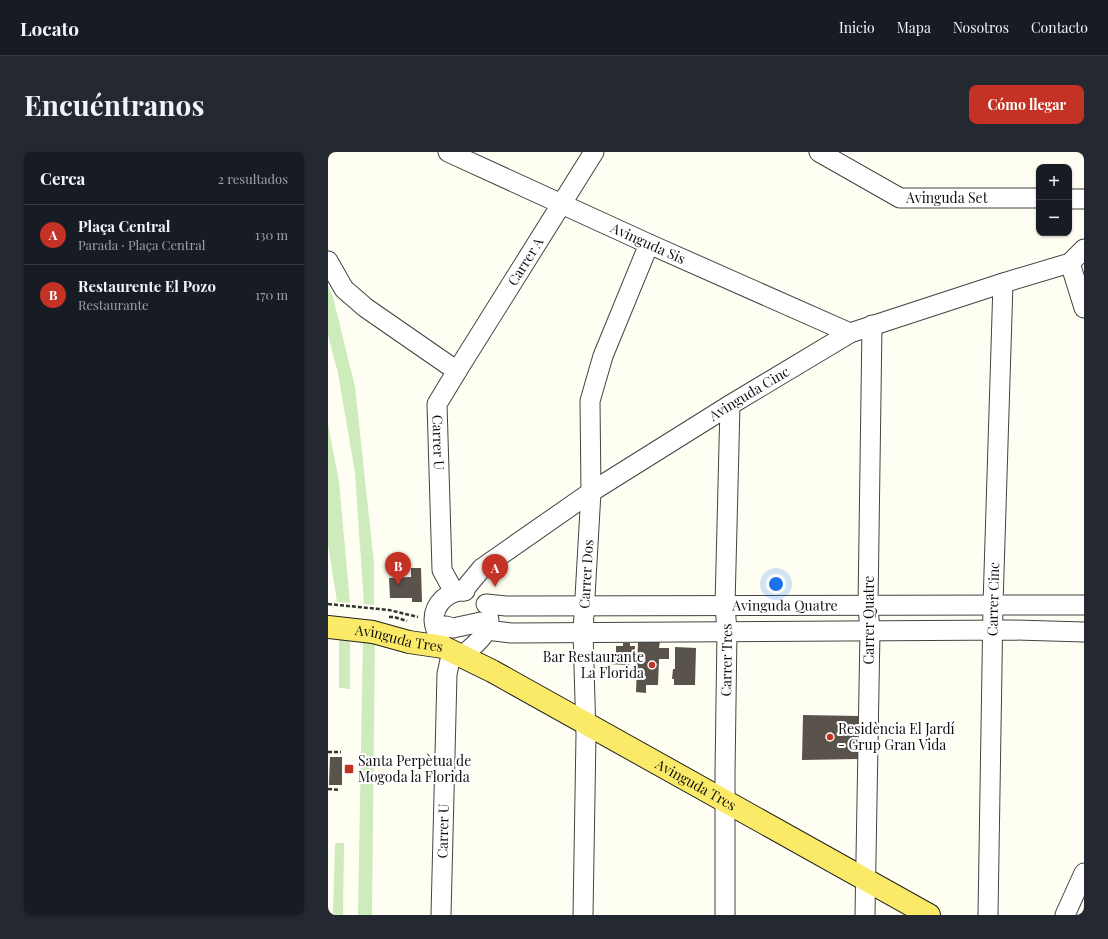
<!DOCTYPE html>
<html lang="es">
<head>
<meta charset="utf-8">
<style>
  body { margin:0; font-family:"Playfair Display",serif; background:#242831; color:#f1f3f6 }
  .controls { position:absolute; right:12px; top:12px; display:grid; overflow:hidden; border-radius:8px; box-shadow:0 1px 3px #0004 }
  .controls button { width:36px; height:36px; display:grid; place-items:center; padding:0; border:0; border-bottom:1px solid #363941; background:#171b24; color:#f1f3f6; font:20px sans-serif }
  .you { position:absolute; left:448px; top:432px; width:14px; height:14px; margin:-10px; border:3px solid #fff; border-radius:50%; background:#1a73e8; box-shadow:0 0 0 6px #1a73e833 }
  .badge { display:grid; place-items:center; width:26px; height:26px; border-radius:50%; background:#c33224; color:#fff; font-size:13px; font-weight:700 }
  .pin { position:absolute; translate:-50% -33px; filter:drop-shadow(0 1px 2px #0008) }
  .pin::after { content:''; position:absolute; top:21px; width:14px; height:12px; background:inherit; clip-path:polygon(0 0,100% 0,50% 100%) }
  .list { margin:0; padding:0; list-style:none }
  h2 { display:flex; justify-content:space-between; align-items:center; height:52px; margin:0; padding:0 16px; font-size:17px }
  h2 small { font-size:13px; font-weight:400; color:#9ea1a6 }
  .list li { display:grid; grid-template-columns:26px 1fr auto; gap:12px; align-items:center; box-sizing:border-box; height:60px; padding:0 16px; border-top:1px solid #363941 }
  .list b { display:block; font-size:15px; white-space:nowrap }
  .list p { margin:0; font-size:13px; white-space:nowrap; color:#9ea1a6 }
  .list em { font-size:13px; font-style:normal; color:#9ea1a6 }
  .map { position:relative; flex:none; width:756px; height:763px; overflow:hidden; border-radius:8px }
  header { display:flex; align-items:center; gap:24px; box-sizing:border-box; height:56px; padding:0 20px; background:#171b24; border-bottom:1px solid #363941 }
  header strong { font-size:19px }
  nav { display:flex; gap:22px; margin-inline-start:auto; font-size:14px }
  .intro { display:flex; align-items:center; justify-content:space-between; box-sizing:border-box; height:96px; padding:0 24px }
  h1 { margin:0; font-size:28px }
  .button { padding:10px 18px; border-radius:8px; background:#c33224; color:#fff; font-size:14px; font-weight:700 }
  main { display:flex; gap:24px; padding:0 24px }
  aside { flex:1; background:#171b24; border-radius:8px; box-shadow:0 1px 3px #0004 }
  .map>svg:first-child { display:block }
  .green { fill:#cdebbb }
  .building { fill:#59534c }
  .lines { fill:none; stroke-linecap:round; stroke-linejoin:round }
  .minor-casing { stroke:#434343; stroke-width:21 }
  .major-casing { stroke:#212121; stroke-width:24 }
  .path { stroke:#323232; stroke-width:2.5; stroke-dasharray:4 2; stroke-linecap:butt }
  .minor { stroke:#fff; stroke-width:19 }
  .major { stroke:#faea68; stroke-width:22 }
  .poi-dot { fill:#c33224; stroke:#fff; stroke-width:1.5 }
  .labels { text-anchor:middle; stroke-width:4; stroke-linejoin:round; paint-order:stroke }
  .street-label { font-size:14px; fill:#101010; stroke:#fff }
  .poi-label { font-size:14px; fill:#101010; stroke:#fff; text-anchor:start }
</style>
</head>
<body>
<header>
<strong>Locato</strong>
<nav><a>Inicio</a><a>Mapa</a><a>Nosotros</a><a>Contacto</a></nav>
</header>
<div class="intro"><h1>Encuéntranos</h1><a class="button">Cómo llegar</a></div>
<main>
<aside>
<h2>Cerca<small>2 resultados</small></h2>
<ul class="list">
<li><span class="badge">A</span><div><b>Plaça Central</b><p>Parada · Plaça Central</p></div><em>130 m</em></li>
<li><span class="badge">B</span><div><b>Restaurente El Pozo</b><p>Restaurante</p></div><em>170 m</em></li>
</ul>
</aside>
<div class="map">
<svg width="756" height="763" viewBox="0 0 756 763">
  <rect width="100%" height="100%" fill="#fffef3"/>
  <g class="green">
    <path d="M0 134 5 145 27 235 46 411V453L36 452 27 321 10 221 0 183Z"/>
    <path d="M0 272 11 330 22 451 9 450 0 392Z"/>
    <path d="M11 484H22V537L11 536Z"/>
    <path d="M35 484 47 485 44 763H30Z"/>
    <path d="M7 691H16L15 763H5Z"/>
  </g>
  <g class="building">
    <path d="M83 416H93L94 450H84V446H62L61 426 83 425Z"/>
    <path d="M332 489 331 496H341V507H331L330 533H318V541L308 540 310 490Z"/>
    <path d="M295 491H302V494H307V507H302L301 513 280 512V501H288V494H295Z"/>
    <path d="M347 495 368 496 367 533H346V527H344L345 517H347Z"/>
    <path d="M475 563 531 564 530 607 474 608Z"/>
    <path d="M2 605H14V633H1Z"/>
  </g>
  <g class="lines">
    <g class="minor-casing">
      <g id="minor">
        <path id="s1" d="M120 0 321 92 522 181"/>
        <path id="s2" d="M491 0 572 46H711"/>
        <path d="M741 47H756"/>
        <path id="s3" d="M0 109 16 137 38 156 129 219 109 252 114 418 126 440"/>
        <path d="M742 111 756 156"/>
        <path id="s4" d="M129 219 266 0"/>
        <path id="s5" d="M135 439 154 416 263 340 402 253 522 181 675 131 742 111 756 97"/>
        <path id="s6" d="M158 452 178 454 756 453"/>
        <path d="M118 474 125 476 153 470"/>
        <path d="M159 478 183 481 684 478 756 480"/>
        <path d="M115 495C112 487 106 477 106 468 106 451 121 438 137 439"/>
        <path d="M134 504C145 494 161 483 161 467"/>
        <path id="s7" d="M113 763 119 522 124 499"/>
        <path id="s8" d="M255 763 258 583 255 480 263 340 262 249 275 204 321 92"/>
        <path id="s9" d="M397 763V622L399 479 397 454 402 253"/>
        <path d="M537 763 542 479 540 454 544 173"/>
        <path id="s10" d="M660 763 665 453 675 131"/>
        <path d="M737 763 756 721"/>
      </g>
    </g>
    <g class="major-casing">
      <g id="major">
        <path id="s11" d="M0 475 45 480 81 490 115 495 164 519 601 763"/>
      </g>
    </g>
    <g class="path">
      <path d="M0 452 61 458 90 465"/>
      <path d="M61 465H66L79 469"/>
      <path d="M0 600H13"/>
      <path d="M0 637 12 638"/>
    </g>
    <use href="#minor" class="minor"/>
    <use href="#major" class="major"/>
  </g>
  <g class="poi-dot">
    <circle cx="324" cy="513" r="4"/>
    <circle cx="502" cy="585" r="4"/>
    <rect x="16" y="612" width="10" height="10" rx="2"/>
  </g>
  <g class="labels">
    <g class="street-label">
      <text dy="5" stroke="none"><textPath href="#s2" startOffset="140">Avinguda Set</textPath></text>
      <text dy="5" stroke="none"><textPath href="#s1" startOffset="220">Avinguda Sis</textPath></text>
      <text dy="5" stroke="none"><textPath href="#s4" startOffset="129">Carrer A</textPath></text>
      <text dy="5" stroke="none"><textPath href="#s5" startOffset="349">Avinguda Cinc</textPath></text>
      <text dy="5" stroke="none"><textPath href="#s3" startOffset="249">Carrer U</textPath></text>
      <text dy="5" stroke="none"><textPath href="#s8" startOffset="341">Carrer Dos</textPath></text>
      <text dy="5" stroke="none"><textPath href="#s10" startOffset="316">Carrer Cinc</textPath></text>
      <text dy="5" stroke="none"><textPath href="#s6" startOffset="299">Avinguda Quatre</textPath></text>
      <text transform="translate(541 468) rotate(-90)" y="5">Carrer Quatre</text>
      <text dy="5" stroke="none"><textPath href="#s11" startOffset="72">Avinguda Tres</textPath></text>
      <text dy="5" stroke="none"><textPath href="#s9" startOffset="255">Carrer Tres</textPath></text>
      <text dy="5" stroke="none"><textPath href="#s11" startOffset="405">Avinguda Tres</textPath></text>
      <text dy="5" stroke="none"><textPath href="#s7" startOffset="84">Carrer U</textPath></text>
    </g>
    <g class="poi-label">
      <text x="316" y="510" text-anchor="end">Bar Restaurante<tspan x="316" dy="16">La Florida</tspan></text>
      <text x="510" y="582">Residència El Jardí<tspan x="510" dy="16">- Grup Gran Vida</tspan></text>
      <text x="30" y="614">Santa Perpètua de<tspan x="30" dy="16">Mogoda la Florida</tspan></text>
    </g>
  </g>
</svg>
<div class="controls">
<button>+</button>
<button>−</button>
</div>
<div class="you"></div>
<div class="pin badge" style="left:167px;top:435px">A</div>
<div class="pin badge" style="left:70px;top:433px">B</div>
</div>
</main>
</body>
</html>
